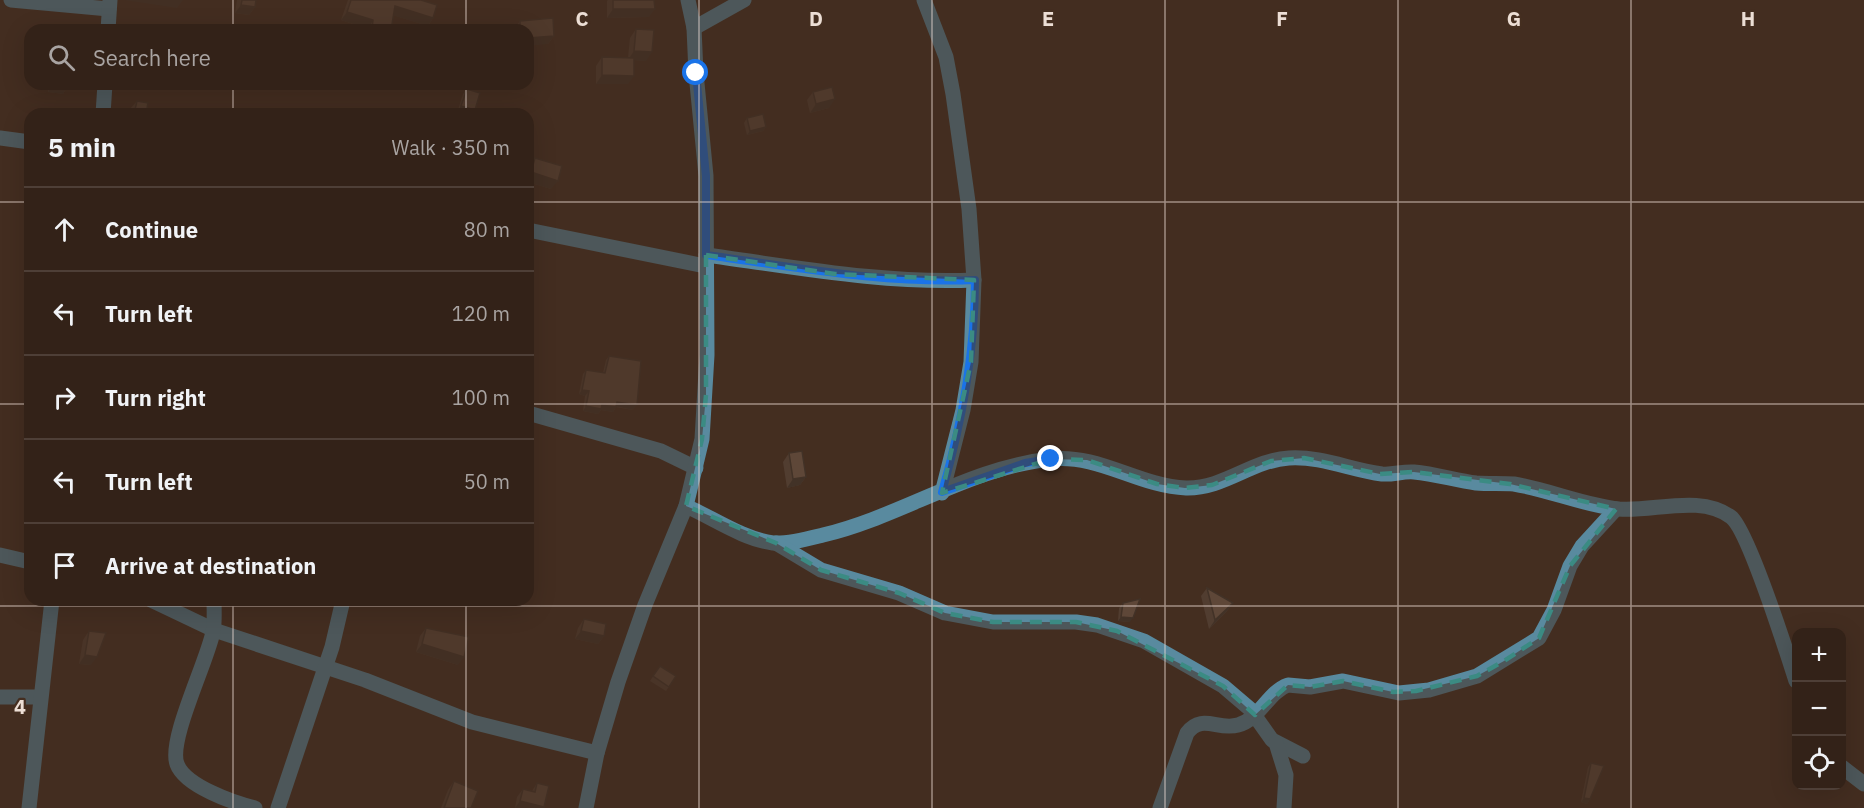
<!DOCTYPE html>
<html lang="en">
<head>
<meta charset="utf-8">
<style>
  body { margin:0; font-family:"IBM Plex Sans",sans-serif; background:#3b2a21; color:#f1f3f6 }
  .controls { position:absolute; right:18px; bottom:18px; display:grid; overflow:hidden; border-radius:12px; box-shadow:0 6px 24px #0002 }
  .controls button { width:54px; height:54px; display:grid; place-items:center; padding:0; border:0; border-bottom:2px solid #4e3f37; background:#332218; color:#f1f3f6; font:30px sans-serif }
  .stop { position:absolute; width:18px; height:18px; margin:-14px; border:4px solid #1a73e8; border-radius:50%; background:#fff }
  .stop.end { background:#1a73e8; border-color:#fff; box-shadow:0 2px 6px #0008 }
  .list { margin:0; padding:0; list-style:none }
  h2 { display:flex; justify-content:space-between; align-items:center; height:78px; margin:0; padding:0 24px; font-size:26px }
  h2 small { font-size:20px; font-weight:400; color:#a9a4a2 }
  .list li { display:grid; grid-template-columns:39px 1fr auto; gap:18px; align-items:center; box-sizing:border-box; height:84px; padding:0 24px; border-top:2px solid #4e3f37 }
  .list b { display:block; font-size:22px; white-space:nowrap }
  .list em { font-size:20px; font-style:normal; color:#a9a4a2 }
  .icon { flex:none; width:33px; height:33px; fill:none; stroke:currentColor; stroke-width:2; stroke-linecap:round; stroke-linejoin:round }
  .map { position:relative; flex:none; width:1864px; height:808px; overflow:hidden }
  .search { position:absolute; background:#332218; box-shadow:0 6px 24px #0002; left:24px; top:24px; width:510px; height:66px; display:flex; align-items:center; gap:15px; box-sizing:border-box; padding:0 21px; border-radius:18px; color:#a9a4a2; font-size:22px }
  .panel { position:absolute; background:#332218; box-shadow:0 6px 24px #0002; left:24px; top:108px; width:510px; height:498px; border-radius:18px }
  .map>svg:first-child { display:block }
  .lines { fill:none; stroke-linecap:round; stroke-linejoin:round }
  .minor { stroke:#598a9f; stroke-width:15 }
  .wall { fill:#513d30 }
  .shaded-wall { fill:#423227 }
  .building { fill:#5e4738; stroke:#423227; stroke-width:1.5 }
  .route { stroke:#1a73e8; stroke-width:8 }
  .marked { fill:none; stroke:#3b8b83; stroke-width:4.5; stroke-dasharray:12 8; stroke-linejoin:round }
  .grid { fill:none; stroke:#ecded5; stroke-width:1.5; stroke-opacity:0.55 }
  .grid-label { font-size:20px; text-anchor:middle; font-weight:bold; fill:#ecded5; stroke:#442e20; stroke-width:4.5; stroke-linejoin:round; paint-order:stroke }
</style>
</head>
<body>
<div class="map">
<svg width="1864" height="808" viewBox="0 0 1864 808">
  <rect width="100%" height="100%" fill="#442e20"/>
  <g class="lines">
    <g class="minor">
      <path d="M11 0 109 9"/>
      <path d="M924 0 946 57 953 94 969 209 974 280 971 362 963 410 942 493"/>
      <path d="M694 28 744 0"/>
      <path d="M108 30 110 0"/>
      <path d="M103 114 105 84"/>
      <path d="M0 138 30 142"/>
      <path d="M528 230 705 266"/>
      <path d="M706 255C795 267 884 284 974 280"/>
      <path d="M528 413 661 451 696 468"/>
      <path d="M686 506C713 518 743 539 773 543 789 544 807 539 823 535 900 517 971 467 1051 459 1100 454 1138 486 1186 488 1224 489 1252 460 1289 458 1321 456 1351 470 1382 474 1393 475 1403 471 1414 472 1435 474 1455 480 1476 483 1489 484 1502 483 1514 484 1550 490 1583 505 1619 509 1654 512 1700 494 1731 517 1748 530 1787 653 1796 681"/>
      <path d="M776 543 821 570 899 593 945 613 993 622H1076L1097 625 1144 641 1223 686 1250 709 1272 740 1303 756"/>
      <path d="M0 555 30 562"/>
      <path d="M151 600 214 630 365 680 472 722 597 753"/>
      <path d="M214 600C214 610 215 622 213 632 207 662 168 740 177 764 185 786 234 803 255 808"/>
      <path d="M0 697H39"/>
      <path d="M1276 743 1286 775 1284 808"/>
      <path d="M1842 767 1864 784"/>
      <path d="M29 808 52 600"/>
      <path d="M278 808 332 647 343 600"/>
      <path d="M586 808 597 753 618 682 645 605 686 506 702 439 707 355 706 176 696 73 694 28 688 0"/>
      <path d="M1160 808 1187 733C1202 713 1218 731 1238 725 1260 719 1268 692 1288 685L1310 687 1343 681 1399 693 1429 690 1477 676 1539 638 1554 610 1570 566 1582 546 1616 509"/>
    </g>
  </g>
  <g class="wall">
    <path d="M237 0H256L255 7 249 15 235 13Z"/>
    <path d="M348 0H421L433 18 428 26 393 15 391 30H367L368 29 341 20Z"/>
    <path d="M608 0H654L649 17 607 18V1Z"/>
    <path d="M520 21 554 36 548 44 528 30H514Z"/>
    <path d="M636 29 646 61 634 60 628 84H596V66L602 57 628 58 630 38Z"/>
    <path d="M49 84H67V87L63 94 48 92Z"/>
    <path d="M467 89 472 114 458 110 463 94Z"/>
    <path d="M813 92 829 108 810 113 807 100Z"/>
    <path d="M137 101 146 114H129L130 109Z"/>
    <path d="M747 118 766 127 763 131 747 135 744 123Z"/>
    <path d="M535 158 551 189 528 182V170L529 167Z"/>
    <path d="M609 356 633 410 616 407 613 412 601 410 598 414 583 411 585 396 579 394 583 374 586 370 603 373 606 360Z"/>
    <path d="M789 453 806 477 800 485 787 488 783 462Z"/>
    <path d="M1207 588 1233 603 1227 611 1209 629 1201 596Z"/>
    <path d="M1123 603 1130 622 1118 621 1119 608Z"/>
    <path d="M584 619 604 636 598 644 575 639 578 628Z"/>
    <path d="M426 628 458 665 416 652 420 636Z"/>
    <path d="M89 631 91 665 79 664 83 640Z"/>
    <path d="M660 666 676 676 666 691 650 681Z"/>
    <path d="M1591 763 1590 799 1587 804 1581 802 1588 767Z"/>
    <path d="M454 781 471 808H441L448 790Z"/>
    <path d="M537 783 544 807 543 808H515L517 797 523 789 532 791Z"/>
  </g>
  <g class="shaded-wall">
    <path d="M124 0H183L177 8Z"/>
    <path d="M241 5 255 7 249 15 235 13Z"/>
    <path d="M395 6 433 18 428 26 389 14Z"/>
    <path d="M613 9H655L649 17 607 18Z"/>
    <path d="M347 12 373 20 368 29 341 20Z"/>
    <path d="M554 36 548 44 528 46V38Z"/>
    <path d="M634 51 652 52 646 61 628 60Z"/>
    <path d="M602 75 634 76 628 84H596Z"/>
    <path d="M52 86 67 87 63 94 48 92Z"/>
    <path d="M835 99 829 108 810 113 816 104Z"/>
    <path d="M461 106 475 110 472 114 458 110Z"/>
    <path d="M766 127 763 131 747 135 750 131Z"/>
    <path d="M531 172 558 181 551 189 528 182V176Z"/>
    <path d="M582 390 589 391 585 396 579 394Z"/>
    <path d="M617 402 637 405 633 410 614 406Z"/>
    <path d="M602 405 616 407 613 412 601 410 598 414 583 411 586 406Z"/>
    <path d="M806 477 800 485 787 488 793 479Z"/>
    <path d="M1233 603 1227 611 1209 629 1215 620Z"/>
    <path d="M1121 617 1133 618 1130 622 1118 621Z"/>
    <path d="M581 631 604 636 598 644 575 639Z"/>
    <path d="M422 644 464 657 458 665 416 652Z"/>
    <path d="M85 655 97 657 91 665 79 664Z"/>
    <path d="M1584 798 1590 799 1587 804 1581 802Z"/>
    <path d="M520 801 544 807 543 808H515Z"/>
  </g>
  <g class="building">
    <path d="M242 0H256L255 7 241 5Z"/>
    <path d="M351 0H421L437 5 433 18 395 6 391 30H372L373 20 347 12Z"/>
    <path d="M613 0H654L655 9H613Z"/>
    <path d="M553 18 554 36 528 38V30H520V21Z"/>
    <path d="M636 29 654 30 652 52 634 51Z"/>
    <path d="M602 57 634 58V76L602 75Z"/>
    <path d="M52 84H67V87L52 86Z"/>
    <path d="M832 87 835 99 816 104 813 92Z"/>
    <path d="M467 89 480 93 475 110 461 106Z"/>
    <path d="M137 101 148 103 146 114H134Z"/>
    <path d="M763 114 766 127 750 131 747 118Z"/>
    <path d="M535 158 562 166 558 181 531 172Z"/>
    <path d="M609 356 641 361 637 405 617 402 616 407 602 405 601 409 586 406 589 391 582 390 586 370 605 373Z"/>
    <path d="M802 451 806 477 793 479 789 453Z"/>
    <path d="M1207 588 1233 603 1215 620Z"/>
    <path d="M1140 599 1133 618 1121 617 1123 603Z"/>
    <path d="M584 619 606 624 604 636 581 631Z"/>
    <path d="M426 628 469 637 464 657 422 644Z"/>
    <path d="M89 631 106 633 97 657 85 655Z"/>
    <path d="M660 666 676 676 669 687 653 676Z"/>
    <path d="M1591 763 1604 766 1590 799 1584 798Z"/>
    <path d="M454 781 478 791 471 808H444Z"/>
    <path d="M537 783 549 786 544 807 520 801 523 789 535 792Z"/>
  </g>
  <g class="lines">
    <path class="route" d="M696 73 706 176V255C795 267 884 284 975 280 975 352 962 423 942 492L1025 463 1051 459"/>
  </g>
  <path d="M0 0H1864V808H0ZM706 255 835 274 974 280 971 362 942 493 1051 459 1087 460 1157 484 1185 488 1212 485 1271 461 1304 458 1380 474 1414 472 1510 484 1616 509 1570 566 1539 638 1504 661 1477 676 1416 691 1393 692 1343 681 1310 687 1288 685 1255 715 1223 686 1117 631 1076 622H993L945 613 899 593 821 570 776 543 686 506 702 439 706 395Z" fill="#442e20" fill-opacity=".55" fill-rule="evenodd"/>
  <path class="marked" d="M706 255 835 274 974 280 971 362 942 493 1051 459 1087 460 1157 484 1185 488 1212 485 1271 461 1304 458 1380 474 1414 472 1510 484 1616 509 1570 566 1539 638 1504 661 1477 676 1416 691 1393 692 1343 681 1310 687 1288 685 1255 715 1223 686 1117 631 1076 622H993L945 613 899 593 821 570 776 543 686 506 702 439 706 395Z"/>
  <path class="grid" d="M233 0V30M466 0V30M699 0V808M932 0V808M1165 0V808M1398 0V808M1631 0V808M233 84V114M466 84V114M0 202H30M528 202H1864M0 404H30M528 404H1864M233 600V808M466 600V808M0 606H1864"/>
  <g class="grid-label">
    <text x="582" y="26">C</text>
    <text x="816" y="26">D</text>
    <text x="1048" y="26">E</text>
    <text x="1282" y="26">F</text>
    <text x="1514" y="26">G</text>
    <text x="1748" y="26">H</text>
    <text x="20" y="714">4</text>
  </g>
</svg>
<div class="controls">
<button>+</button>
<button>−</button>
<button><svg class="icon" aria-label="locate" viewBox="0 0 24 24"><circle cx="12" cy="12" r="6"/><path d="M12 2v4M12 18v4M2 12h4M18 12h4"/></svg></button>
</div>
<div class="stop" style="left:696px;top:73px"></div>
<div class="stop end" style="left:1051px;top:459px"></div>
<div class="search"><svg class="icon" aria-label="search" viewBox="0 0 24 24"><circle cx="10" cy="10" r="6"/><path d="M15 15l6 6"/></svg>Search here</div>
<section class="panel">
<h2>5 min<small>Walk · 350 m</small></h2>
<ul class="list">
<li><svg class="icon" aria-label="ahead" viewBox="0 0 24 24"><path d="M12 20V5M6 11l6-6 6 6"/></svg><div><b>Continue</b></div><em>80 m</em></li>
<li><svg class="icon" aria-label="left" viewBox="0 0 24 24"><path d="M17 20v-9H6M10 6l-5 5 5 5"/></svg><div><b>Turn left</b></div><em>120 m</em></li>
<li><svg class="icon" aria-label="right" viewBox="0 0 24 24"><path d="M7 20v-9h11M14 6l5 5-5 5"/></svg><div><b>Turn right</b></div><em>100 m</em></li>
<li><svg class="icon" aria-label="left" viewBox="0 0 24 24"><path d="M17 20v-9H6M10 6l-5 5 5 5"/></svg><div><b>Turn left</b></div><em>50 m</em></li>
<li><svg class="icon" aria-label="arrive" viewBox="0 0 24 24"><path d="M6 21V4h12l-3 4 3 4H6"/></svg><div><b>Arrive at destination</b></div></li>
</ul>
</section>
</div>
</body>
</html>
